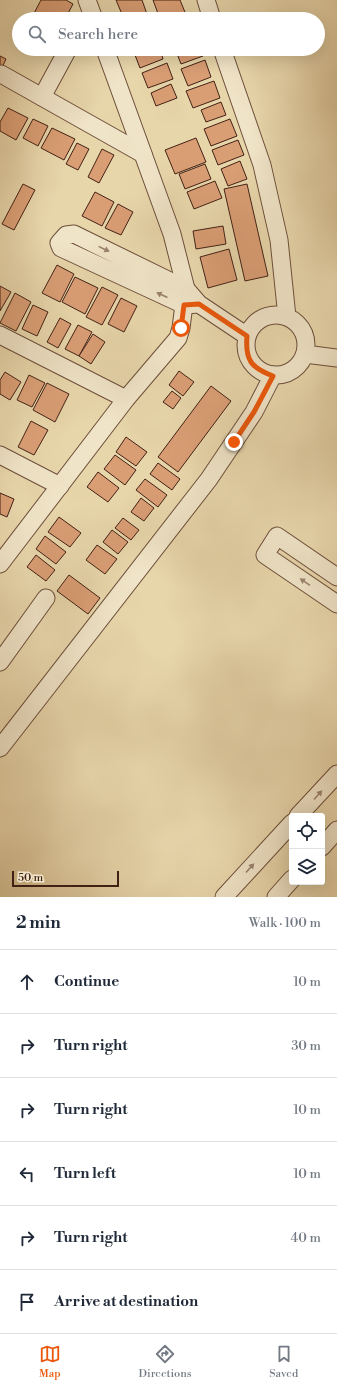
<!DOCTYPE html>
<html lang="en">
<head>
<meta charset="utf-8">
<style>
  body { margin:0; font-family:"Libre Bodoni",serif; background:#f2f2f3; color:#1f2937 }
  .controls { position:absolute; right:12px; bottom:12px; display:grid; overflow:hidden; border-radius:4px; box-shadow:0 4px 16px #0002 }
  .controls button { width:36px; height:36px; display:grid; place-items:center; padding:0; border:0; border-bottom:1px solid #e0e1e3; background:#fff; color:#1f2937; font:20px sans-serif }
  .scale { position:absolute; left:12px; bottom:10px; width:107px; box-sizing:border-box; padding-left:4px; border:2px solid #422115; border-top:0; font-size:11px; line-height:14px; white-space:nowrap; color:#422115; -webkit-text-stroke:3px #f0e4c8; paint-order:stroke }
  .stop { position:absolute; width:12px; height:12px; margin:-9px; border:3px solid #ea580c; border-radius:50%; background:#fff }
  .stop.end { background:#ea580c; border-color:#fff; box-shadow:0 1px 4px #0008 }
  .list { margin:0; padding:0; list-style:none }
  h2 { display:flex; justify-content:space-between; align-items:center; height:52px; margin:0; padding:0 16px; font-size:17px }
  h2 small { font-size:13px; font-weight:400; color:#747a83 }
  .list li { display:grid; grid-template-columns:26px 1fr auto; gap:12px; align-items:center; box-sizing:border-box; height:64px; padding:0 16px; border-top:1px solid #e0e1e3 }
  .list b { display:block; font-size:15px; white-space:nowrap }
  .list em { font-size:13px; font-style:normal; color:#747a83 }
  .icon { flex:none; width:22px; height:22px; fill:none; stroke:currentColor; stroke-width:2; stroke-linecap:round; stroke-linejoin:round }
  .map { position:relative; flex:none; width:337px; height:897px; overflow:hidden }
  .search { position:absolute; background:#fff; box-shadow:0 4px 16px #0002; left:12px; right:12px; top:12px; height:44px; display:flex; align-items:center; gap:10px; box-sizing:border-box; padding:0 14px; border-radius:22px; color:#747a83; font-size:15px }
  .sheet { height:436px; background:#fff }
  nav { display:flex; justify-content:space-around; align-items:center; box-sizing:border-box; height:56px; border-top:1px solid #e0e1e3; background:#fff; font-size:11px; color:#747a83 }
  nav a { display:grid; justify-items:center; gap:2px }
  nav .on { color:#ea580c }
  .map>svg:first-child { display:block }
  .building { fill:#da9e75; stroke:#422115 }
  .lines { fill:none; stroke-linecap:round; stroke-linejoin:round }
  .minor-casing { stroke:#6c4e3a; stroke-width:19 }
  .minor { stroke:#f0e4c8; stroke-width:17 }
  .oneway { fill:#99826e }
  .route { stroke:#ea580c; stroke-width:5 }
</style>
</head>
<body>
<div class="map">
<svg width="337" height="897" viewBox="0 0 337 897">
  <rect width="100%" height="100%" fill="#e8d6ab"/>
  <filter id="stains"><feTurbulence type="fractalNoise" baseFrequency=".005" numOctaves="4"/><feColorMatrix values="0 0 0 0 .2 0 0 0 0 .09 0 0 0 0 .02 0 0 0 .5 -.17"/></filter>
  <radialGradient id="worn" r=".72"><stop offset=".6" stop-color="#630" stop-opacity="0"/><stop offset="1" stop-color="#630" stop-opacity=".3"/></radialGradient>
  <g class="building">
    <path d="M41 0H66L73 4 65 19H31Z"/>
    <path d="M116 0H142L148 17 143 19H124Z"/>
    <path d="M153 0H180L187 17 182 19H160Z"/>
    <path d="M150 49H160L163 59 140 68 135 55Z"/>
    <path d="M182 49H200L203 56 181 64 176 51Z"/>
    <path d="M0 56 6 59 0 72Z"/>
    <path d="M205 60 211 77 188 86 181 69Z"/>
    <path d="M167 63 173 79 148 88 142 73Z"/>
    <path d="M214 81 220 98 193 108 186 91Z"/>
    <path d="M171 84 177 98 156 106 151 93Z"/>
    <path d="M221 102 226 115 206 122 201 110Z"/>
    <path d="M8 108 28 118 16 140 0 131V122Z"/>
    <path d="M33 119 48 126 38 146 23 138Z"/>
    <path d="M230 119 237 136 211 146 204 129Z"/>
    <path d="M52 128 75 139 64 160 41 148Z"/>
    <path d="M196 138 206 162 175 174 165 150Z"/>
    <path d="M238 140 244 155 218 165 212 150Z"/>
    <path d="M77 143 89 149 78 170 66 164Z"/>
    <path d="M102 149 114 155 99 183 88 177Z"/>
    <path d="M240 161 247 179 228 186 221 169Z"/>
    <path d="M205 164 211 179 185 189 179 174Z"/>
    <path d="M215 181 222 198 194 209 187 192Z"/>
    <path d="M23 184 35 190 14 230 2 224Z"/>
    <path d="M247 184 268 276 245 281 224 189Z"/>
    <path d="M95 192 114 202 102 226 82 216Z"/>
    <path d="M118 204 133 212 121 235 105 228Z"/>
    <path d="M223 226 226 244 196 249 193 231Z"/>
    <path d="M229 249 237 280 208 288 200 257Z"/>
    <path d="M57 265 74 274 60 302 42 293Z"/>
    <path d="M75 277 98 288 85 314 62 302Z"/>
    <path d="M0 286 11 292 0 311Z"/>
    <path d="M102 287 118 295 102 325 86 317Z"/>
    <path d="M15 293 31 302 16 331 0 323Z"/>
    <path d="M121 298 137 306 124 332 108 324Z"/>
    <path d="M33 305 48 312 37 336 22 329Z"/>
    <path d="M60 318 71 324 58 348 47 342Z"/>
    <path d="M78 325 92 332 79 356 65 349Z"/>
    <path d="M93 334 105 342 91 364 79 356Z"/>
    <path d="M179 371 194 382 183 396 169 385Z"/>
    <path d="M5 372 21 382 10 400 0 394V380Z"/>
    <path d="M29 375 45 383 32 407 17 400Z"/>
    <path d="M47 383 69 394 55 422 33 410Z"/>
    <path d="M211 386 231 401 178 472 158 457Z"/>
    <path d="M172 391 181 398 173 409 163 402Z"/>
    <path d="M31 421 48 430 34 455 18 447Z"/>
    <path d="M126 437 147 452 136 466 116 452Z"/>
    <path d="M115 455 136 470 125 485 104 469Z"/>
    <path d="M158 463 180 479 172 490 150 474Z"/>
    <path d="M98 472 119 488 108 502 87 487Z"/>
    <path d="M145 479 167 495 158 507 136 490Z"/>
    <path d="M0 493 14 499 7 517 0 514Z"/>
    <path d="M141 498 154 508 144 521 131 512Z"/>
    <path d="M59 517 81 533 70 547 48 532Z"/>
    <path d="M123 518 139 530 131 540 115 528Z"/>
    <path d="M112 530 128 542 118 554 103 542Z"/>
    <path d="M45 536 66 552 56 564 36 549Z"/>
    <path d="M97 545 117 559 105 574 86 560Z"/>
    <path d="M36 555 55 570 46 581 27 567Z"/>
    <path d="M69 575 100 598 88 614 57 591Z"/>
  </g>
  <g class="lines">
    <g class="minor-casing">
      <g id="minor">
        <path d="M87 0 94 19"/>
        <path d="M206 0 212 19"/>
        <path d="M222 49 262 165 279 240 287 317"/>
        <path d="M1 74 143 154"/>
        <path d="M42 97 68 49"/>
        <path d="M199 304 184 305 61 248 59 243 66 235 74 234 80 237 186 289 199 304 247 336"/>
        <circle cx="276" cy="345" r="30"/>
        <path d="M0 335 126 399"/>
        <path d="M305 354 337 358"/>
        <path d="M0 455 60 486"/>
        <path d="M0 564 126 399 178 338 181 328 186 289 172 234 105 49"/>
        <path d="M337 577 277 536 265 555 337 604"/>
        <path d="M0 662 46 598"/>
        <path d="M0 748 209 479 254 412 273 375"/>
        <path d="M298 816 337 774"/>
        <path d="M322 847 337 830"/>
        <path d="M224 897 292 823"/>
        <path d="M276 897 292 879"/>
      </g>
    </g>
    <use href="#minor" class="minor"/>
  </g>
  <defs><path id="oneway-solid" d="M-6-.8H1V-3.2L6.5 0L1 3.2V.8H-6Z"/></defs>
  <g class="oneway">
    <use href="#oneway-solid" transform="translate(104 249) rotate(26)"/>
    <use href="#oneway-solid" transform="translate(162 295) rotate(-155)"/>
    <use href="#oneway-solid" transform="translate(305 582) rotate(-146)"/>
    <use href="#oneway-solid" transform="translate(318 795) rotate(-48)"/>
    <use href="#oneway-solid" transform="translate(250 868) rotate(-48)"/>
  </g>
  <g class="lines">
    <path class="route" d="M181 328 184 305 199 304 247 336C245 360 251 368 273 376L254 412 234 442"/>
  </g>
  <rect width="100%" height="100%" filter="url(#stains)"/>
  <rect width="100%" height="100%" fill="url(#worn)"/>
</svg>
<div class="controls">
<button><svg class="icon" aria-label="locate" viewBox="0 0 24 24"><circle cx="12" cy="12" r="6"/><path d="M12 2v4M12 18v4M2 12h4M18 12h4"/></svg></button>
<button><svg class="icon" aria-label="layers" viewBox="0 0 24 24"><path d="M12 4l9 5-9 5-9-5zM3 14l9 5 9-5"/></svg></button>
</div>
<div class="scale">50 m</div>
<div class="stop" style="left:181px;top:328px"></div>
<div class="stop end" style="left:234px;top:442px"></div>
<div class="search"><svg class="icon" aria-label="search" viewBox="0 0 24 24"><circle cx="10" cy="10" r="6"/><path d="M15 15l6 6"/></svg>Search here</div>
</div>
<section class="sheet">
<h2>2 min<small>Walk · 100 m</small></h2>
<ul class="list">
<li><svg class="icon" aria-label="ahead" viewBox="0 0 24 24"><path d="M12 20V5M6 11l6-6 6 6"/></svg><div><b>Continue</b></div><em>10 m</em></li>
<li><svg class="icon" aria-label="right" viewBox="0 0 24 24"><path d="M7 20v-9h11M14 6l5 5-5 5"/></svg><div><b>Turn right</b></div><em>30 m</em></li>
<li><svg class="icon" aria-label="right" viewBox="0 0 24 24"><path d="M7 20v-9h11M14 6l5 5-5 5"/></svg><div><b>Turn right</b></div><em>10 m</em></li>
<li><svg class="icon" aria-label="left" viewBox="0 0 24 24"><path d="M17 20v-9H6M10 6l-5 5 5 5"/></svg><div><b>Turn left</b></div><em>10 m</em></li>
<li><svg class="icon" aria-label="right" viewBox="0 0 24 24"><path d="M7 20v-9h11M14 6l5 5-5 5"/></svg><div><b>Turn right</b></div><em>40 m</em></li>
<li><svg class="icon" aria-label="arrive" viewBox="0 0 24 24"><path d="M6 21V4h12l-3 4 3 4H6"/></svg><div><b>Arrive at destination</b></div></li>
</ul>
</section>
<nav>
<a class="on"><svg class="icon" aria-label="map" viewBox="0 0 24 24"><path d="M3 6l6-2 6 2 6-2v14l-6 2-6-2-6 2zM9 4v14M15 6v14"/></svg>Map</a>
<a><svg class="icon" aria-label="directions" viewBox="0 0 24 24"><path d="M12 3l9 9-9 9-9-9zM9 14v-3h6M13 9l2 2-2 2"/></svg>Directions</a>
<a><svg class="icon" aria-label="saved" viewBox="0 0 24 24"><path d="M7 4h10v16l-5-4-5 4z"/></svg>Saved</a>
</nav>
</body>
</html>
